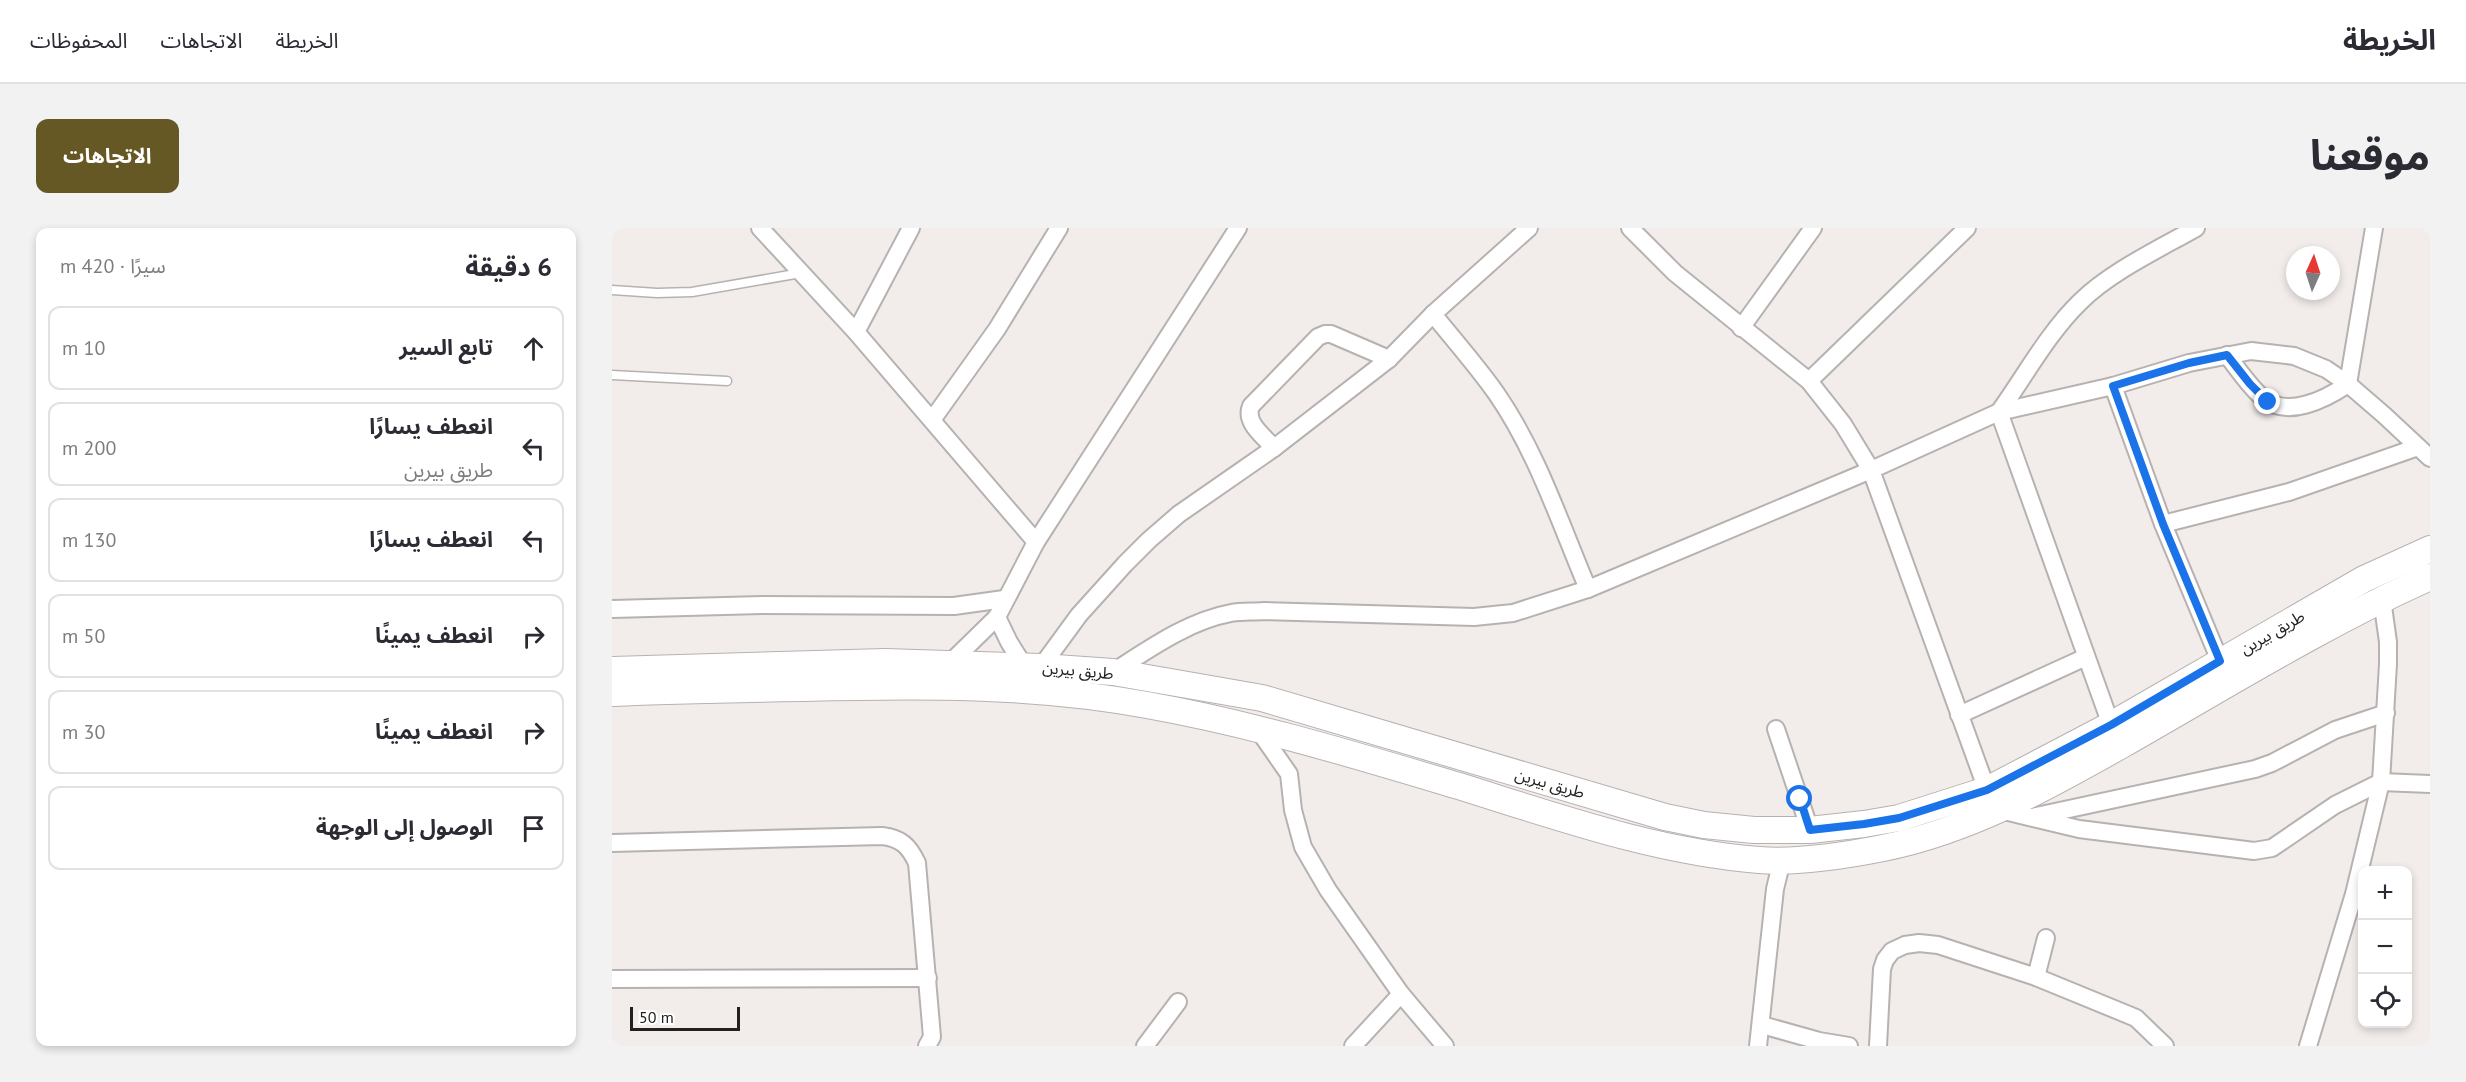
<!DOCTYPE html>
<html lang="ar">
<head>
<meta charset="utf-8">
<style>
  body { margin:0; font-family:"PT Sans","Noto Sans Arabic",sans-serif; background:#f2f2f3; color:#2b2b33; direction:rtl }
  .controls { position:absolute; right:18px; bottom:18px; display:grid; overflow:hidden; border-radius:12px; box-shadow:0 3px 9px #0003 }
  .controls button { width:54px; height:54px; display:grid; place-items:center; padding:0; border:0; border-bottom:2px solid #e1e1e2; background:#fff; color:#2b2b33; font:30px sans-serif }
  .compass { position:absolute; left:1674px; top:18px; width:54px; height:54px; border-radius:50%; background:#fff; box-shadow:0 3px 9px #0003; rotate:3deg }
  .scale { position:absolute; left:18px; bottom:15px; width:110px; box-sizing:border-box; padding-left:6px; border:3px solid #222120; border-top:0; font-size:16px; line-height:21px; white-space:nowrap; color:#222120; -webkit-text-stroke:4px #fff; paint-order:stroke }
  .stop { position:absolute; width:18px; height:18px; margin:-14px; border:4px solid #1a73e8; border-radius:50%; background:#fff }
  .stop.end { background:#1a73e8; border-color:#fff; box-shadow:0 2px 6px #0008 }
  .list { margin:0; padding:0; list-style:none }
  h2 { display:flex; justify-content:space-between; align-items:center; height:78px; margin:0; padding:0 24px; font-size:26px }
  h2 small { font-size:20px; font-weight:400; color:#7c7c81 }
  .list li { display:grid; grid-template-columns:39px 1fr auto; gap:18px; align-items:center; box-sizing:border-box; height:84px; margin:0 12px 12px; padding:0 12px; border:2px solid #e1e1e2; border-radius:12px }
  .list b { display:block; font-size:22px; white-space:nowrap }
  .list p { margin:0; font-size:20px; white-space:nowrap; color:#7c7c81 }
  .list em { font-size:20px; font-style:normal; color:#7c7c81 }
  .icon { flex:none; width:33px; height:33px; fill:none; stroke:currentColor; stroke-width:2; stroke-linecap:round; stroke-linejoin:round }
  .map { position:relative; flex:none; width:1818px; height:818px; overflow:hidden; direction:ltr; border-radius:12px }
  header { display:flex; align-items:center; gap:36px; box-sizing:border-box; height:84px; padding:0 30px; background:#fff; border-bottom:2px solid #e1e1e2 }
  header strong { font-size:28px }
  nav { display:flex; gap:33px; margin-inline-start:auto; font-size:21px }
  .intro { display:flex; align-items:center; justify-content:space-between; box-sizing:border-box; height:144px; padding:0 36px }
  h1 { margin:0; font-size:42px }
  .button { padding:15px 27px; border-radius:12px; background:#655825; color:#fff; font-size:21px; font-weight:700 }
  main { display:flex; gap:36px; padding:0 36px }
  aside { flex:1; background:#fff; border-radius:12px; box-shadow:0 3px 9px #0003 }
  .map>svg:first-child { display:block }
  .lines { fill:none; stroke-linecap:round; stroke-linejoin:round }
  .service-casing { stroke:#b7b2b0; stroke-width:11 }
  .minor-casing { stroke:#b7b2b0; stroke-width:20 }
  .primary-casing { stroke:#b7b2b0; stroke-width:28 }
  .service { stroke:#fff; stroke-width:8 }
  .minor { stroke:#fff; stroke-width:16 }
  .primary { stroke:#fff; stroke-width:26 }
  .route { stroke:#1a73e8; stroke-width:8 }
  .labels { text-anchor:middle; stroke-width:4.5; stroke-linejoin:round; paint-order:stroke }
  .street-label { font-size:16px; fill:#222120; stroke:#fff }
</style>
</head>
<body>
<header>
<strong>الخريطة</strong>
<nav><a>الخريطة</a><a>الاتجاهات</a><a>المحفوظات</a></nav>
</header>
<div class="intro"><h1>موقعنا</h1><a class="button">الاتجاهات</a></div>
<main>
<div class="map">
<svg width="1818" height="818" viewBox="0 0 1818 818">
  <rect width="100%" height="100%" fill="#f2edeb"/>
  <g class="lines">
    <g class="service-casing">
      <g id="service">
        <path d="M0 62 45 65 80 64 189 45"/>
        <path d="M0 147 115 153"/>
      </g>
    </g>
    <g class="minor-casing">
      <g id="minor">
        <path d="M148 0 244 104 424 314"/>
        <path d="M1018 0 1063 45 1197 153 1231 196 1259 242 1375 562"/>
        <path d="M821 86C842 112 865 138 884 165 925 224 948 295 976 361"/>
        <path d="M1129 100 1201 0"/>
        <path d="M244 104 299 0"/>
        <path d="M1615 127C1626 141 1637 158 1651 170 1675 191 1714 171 1736 156L1762 0"/>
        <path d="M1197 153 1355 0"/>
        <path d="M1501 158 1551 296 1608 433"/>
        <path d="M320 192 385 101 447 0"/>
        <path d="M662 220C652 208 632 195 639 178L706 109 713 106H719L777 131"/>
        <path d="M1551 296 1677 264 1806 219"/>
        <path d="M0 381 150 377 342 378 392 371"/>
        <path d="M385 389 397 414 412 438"/>
        <path d="M337 436 385 389 424 314 626 0"/>
        <path d="M429 439 467 387 513 336 537 312 567 286 662 220 777 131 821 86 917 0"/>
        <path d="M501 444C537 421 576 393 619 385 630 383 641 384 652 383L862 389 901 385 976 361 1259 242 1387 184 1501 158 1577 135 1639 123 1682 128 1714 141 1736 156 1772 187 1818 230"/>
        <path d="M1347 487 1474 429"/>
        <path d="M1499 497 1387 184C1413 148 1436 105 1468 74 1498 44 1547 21 1584 0"/>
        <path d="M645 500 677 546 681 582 691 619 716 662 789 766 833 818"/>
        <path d="M1164 501 1198 602"/>
        <path d="M1388 582 1467 601 1642 623 1660 620 1723 577 1769 554 1818 556"/>
        <path d="M1420 589 1643 541 1660 535 1723 502 1774 485"/>
        <path d="M0 615 270 608C289 610 297 618 305 635L320 809 315 818"/>
        <path d="M1424 749 1434 710"/>
        <path d="M0 751 316 750"/>
        <path d="M1150 797 1207 813 1237 818"/>
        <path d="M533 818 566 774"/>
        <path d="M741 818 789 766"/>
        <path d="M1146 818 1163 661 1170 632"/>
        <path d="M1266 818 1270 741 1273 732 1280 723 1293 717 1307 715 1326 717 1424 749 1524 790 1553 818"/>
        <path d="M1696 818 1742 666 1769 554 1776 436V414L1770 371"/>
      </g>
    </g>
    <g class="primary-casing">
      <g id="primary">
        <path d="M0 442 273 434 429 439 501 444 650 470 1053 589 1092 597 1142 602H1198L1252 596 1287 590 1375 562 1499 497 1752 351 1818 321"/>
        <path d="M0 465C64 462 128 461 191 460 306 457 422 456 535 477 642 496 746 528 850 559 946 589 1045 624 1147 632 1187 635 1231 628 1271 620 1358 603 1439 557 1515 514 1615 457 1713 396 1818 349"/>
      </g>
    </g>
    <use href="#service" class="service"/>
    <use href="#minor" class="minor"/>
    <use href="#primary" class="primary"/>
  </g>
  <g class="lines">
    <path class="route" d="M1188 571 1198 602 1252 596 1287 590 1375 562 1499 497 1608 433 1551 296 1501 158 1577 135 1615 127 1638 156 1656 174"/>
  </g>
  <g class="labels">
    <g class="street-label">
      <text transform="translate(1660 404) rotate(-30)" y="6">طريق بيرين</text>
      <text transform="translate(466 442) rotate(5)" y="6">طريق بيرين</text>
      <text transform="translate(938 555) rotate(16)" y="6">طريق بيرين</text>
    </g>
  </g>
</svg>
<div class="controls">
<button>+</button>
<button>−</button>
<button><svg class="icon" aria-label="locate" viewBox="0 0 24 24"><circle cx="12" cy="12" r="6"/><path d="M12 2v4M12 18v4M2 12h4M18 12h4"/></svg></button>
</div>
<svg class="compass" viewBox="-18 -18 36 36"><path d="M0-13l5 13h-10z" fill="#e53935"/><path d="M0 13l5-13h-10z" fill="#7c7c81"/></svg>
<div class="scale">50 m</div>
<div class="stop" style="left:1188px;top:571px"></div>
<div class="stop end" style="left:1656px;top:174px"></div>
</div>
<aside>
<h2>6 دقيقة<small>سيرًا · 420 m</small></h2>
<ul class="list">
<li><svg class="icon" aria-label="ahead" viewBox="0 0 24 24"><path d="M12 20V5M6 11l6-6 6 6"/></svg><div><b>تابع السير</b></div><em>10 m</em></li>
<li><svg class="icon" aria-label="left" viewBox="0 0 24 24"><path d="M17 20v-9H6M10 6l-5 5 5 5"/></svg><div><b>انعطف يسارًا</b><p>طريق بيرين</p></div><em>200 m</em></li>
<li><svg class="icon" aria-label="left" viewBox="0 0 24 24"><path d="M17 20v-9H6M10 6l-5 5 5 5"/></svg><div><b>انعطف يسارًا</b></div><em>130 m</em></li>
<li><svg class="icon" aria-label="right" viewBox="0 0 24 24"><path d="M7 20v-9h11M14 6l5 5-5 5"/></svg><div><b>انعطف يمينًا</b></div><em>50 m</em></li>
<li><svg class="icon" aria-label="right" viewBox="0 0 24 24"><path d="M7 20v-9h11M14 6l5 5-5 5"/></svg><div><b>انعطف يمينًا</b></div><em>30 m</em></li>
<li><svg class="icon" aria-label="arrive" viewBox="0 0 24 24"><path d="M6 21V4h12l-3 4 3 4H6"/></svg><div><b>الوصول إلى الوجهة</b></div></li>
</ul>
</aside>
</main>
</body>
</html>
